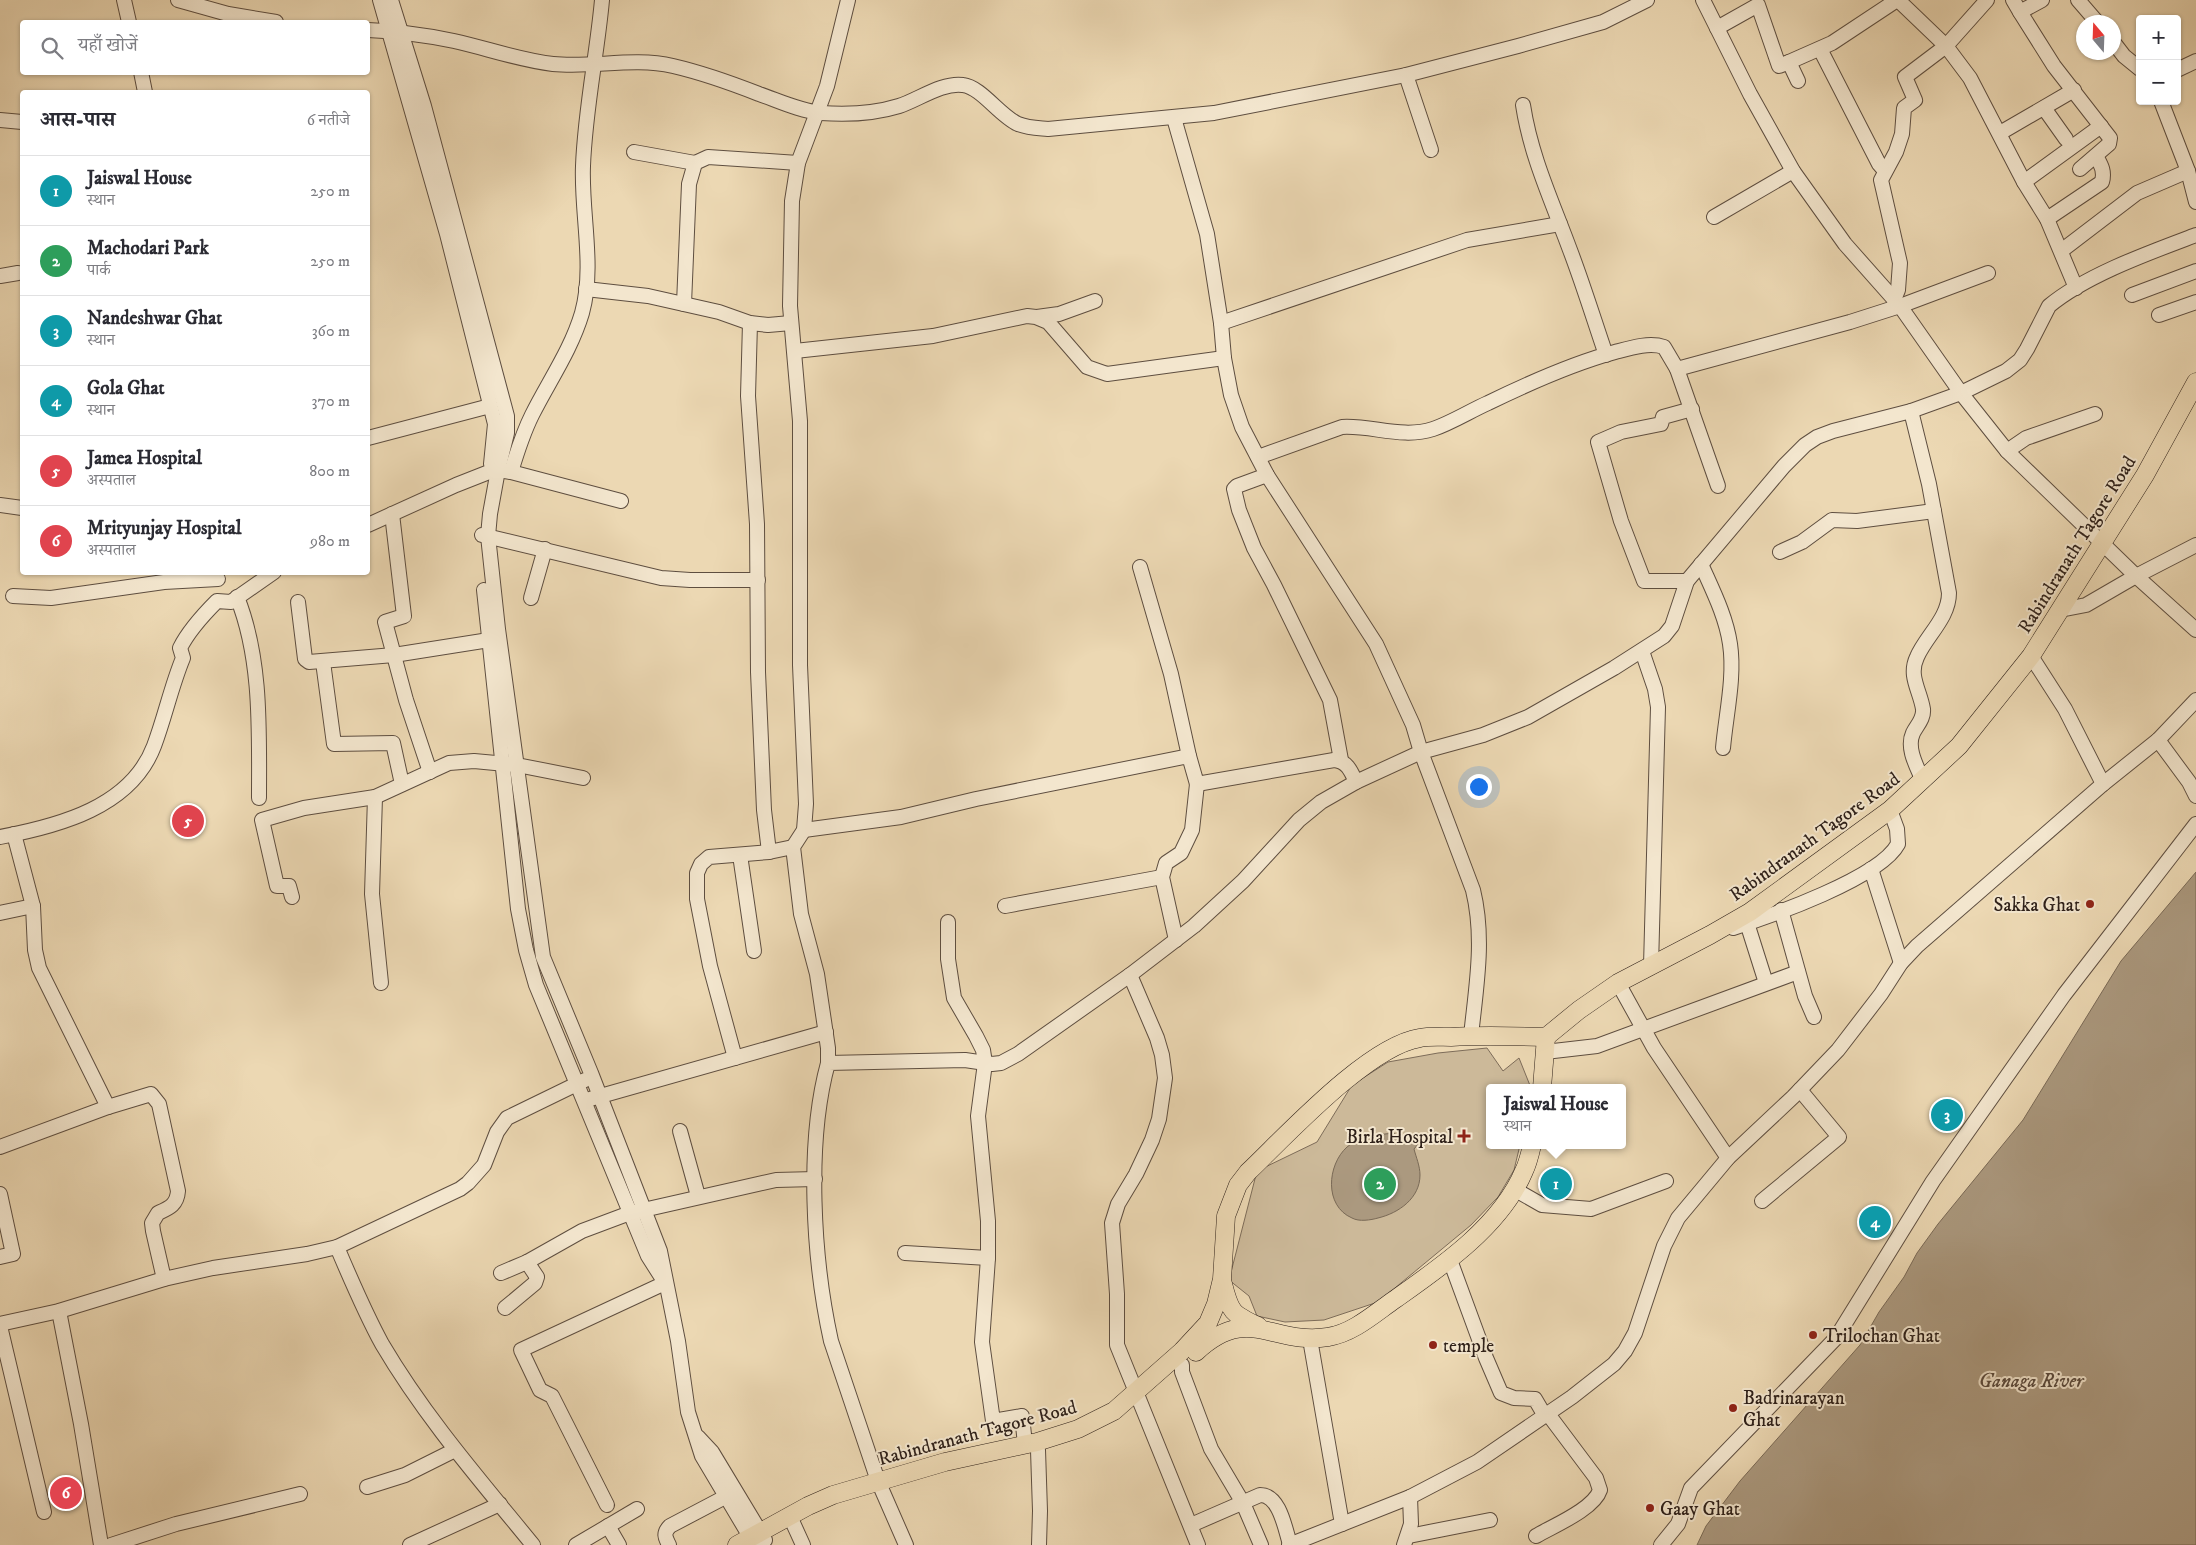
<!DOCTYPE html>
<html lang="hi">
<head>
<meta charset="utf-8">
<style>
  body { margin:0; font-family:"IM FELL DW Pica","Noto Serif Devanagari",serif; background:#f2f2f3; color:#2b2b33 }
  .controls { position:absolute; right:15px; top:15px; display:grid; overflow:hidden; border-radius:5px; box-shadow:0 1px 4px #0004 }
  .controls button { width:45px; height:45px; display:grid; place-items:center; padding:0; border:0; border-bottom:1px solid #e1e1e2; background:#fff; color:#2b2b33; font:25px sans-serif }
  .compass { position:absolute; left:2076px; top:15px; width:45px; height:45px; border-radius:50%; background:#fff; box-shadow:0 1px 4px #0004; rotate:341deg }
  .you { position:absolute; left:1478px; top:786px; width:18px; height:18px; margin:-12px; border:4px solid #fff; border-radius:50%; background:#1a73e8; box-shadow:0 0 0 8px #1a73e833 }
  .badge { display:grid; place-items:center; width:32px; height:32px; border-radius:50%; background:#111827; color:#fff; font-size:16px; font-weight:700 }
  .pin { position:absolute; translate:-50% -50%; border:2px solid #fff; box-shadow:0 1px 5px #0006 }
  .popup { position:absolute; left:1486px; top:1084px; width:140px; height:65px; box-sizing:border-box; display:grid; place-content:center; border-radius:5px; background:#fff; filter:drop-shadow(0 1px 4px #0005); font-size:16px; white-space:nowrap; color:#7c7c81 }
  .popup b { font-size:19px; color:#2b2b33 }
  .popup::after { content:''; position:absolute; left:50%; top:100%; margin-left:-10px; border:10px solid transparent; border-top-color:#fff }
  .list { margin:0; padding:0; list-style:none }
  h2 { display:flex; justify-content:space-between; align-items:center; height:65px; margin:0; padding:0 20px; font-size:21px }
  h2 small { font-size:16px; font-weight:400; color:#7c7c81 }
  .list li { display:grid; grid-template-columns:32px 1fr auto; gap:15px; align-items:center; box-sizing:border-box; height:70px; padding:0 20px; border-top:1px solid #e1e1e2 }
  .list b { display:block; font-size:19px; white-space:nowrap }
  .list p { margin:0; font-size:16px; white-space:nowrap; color:#7c7c81 }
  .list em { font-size:16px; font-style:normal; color:#7c7c81 }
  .icon { flex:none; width:28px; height:28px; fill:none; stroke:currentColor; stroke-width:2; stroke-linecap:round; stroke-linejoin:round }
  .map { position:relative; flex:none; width:2196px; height:1545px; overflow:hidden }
  .search { position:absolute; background:#fff; box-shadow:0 1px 4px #0004; left:20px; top:20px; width:350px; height:55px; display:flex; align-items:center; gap:12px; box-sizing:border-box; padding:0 18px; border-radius:5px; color:#7c7c81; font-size:19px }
  .panel { position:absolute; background:#fff; box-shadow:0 1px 4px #0004; left:20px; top:90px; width:350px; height:485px; border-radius:5px }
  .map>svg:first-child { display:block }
  .green { fill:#ccb999; stroke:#7d6c59 }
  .water { fill:#ab997f; stroke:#796956 }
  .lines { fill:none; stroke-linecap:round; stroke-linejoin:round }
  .minor-casing { stroke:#5e4e40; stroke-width:16 }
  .major-casing { stroke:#2e2019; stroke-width:19 }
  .minor { stroke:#f3e6ce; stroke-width:14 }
  .major { stroke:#ecd8b3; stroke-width:18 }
  .poi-dot { fill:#8f2418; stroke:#f3e6ce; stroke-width:2 }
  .labels { text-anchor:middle; stroke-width:4; stroke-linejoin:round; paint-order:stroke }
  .street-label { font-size:19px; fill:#2e2019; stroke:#f3e6ce }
  .poi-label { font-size:19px; fill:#2e2019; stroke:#f3e6ce; text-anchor:start }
  .water-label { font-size:20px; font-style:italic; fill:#5a4a3d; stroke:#f3e6ce }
</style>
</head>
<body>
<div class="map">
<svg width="2196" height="1545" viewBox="0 0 2196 1545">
  <rect width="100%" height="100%" fill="#ecd8b3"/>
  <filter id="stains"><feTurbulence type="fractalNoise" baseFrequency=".004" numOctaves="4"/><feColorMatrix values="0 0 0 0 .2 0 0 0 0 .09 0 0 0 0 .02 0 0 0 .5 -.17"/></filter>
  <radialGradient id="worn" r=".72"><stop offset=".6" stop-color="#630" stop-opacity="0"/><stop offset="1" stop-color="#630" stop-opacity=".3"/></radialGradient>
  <path class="green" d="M1487 1048 1503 1071 1519 1058 1531 1088H1490V1145H1520L1514 1170 1498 1197 1471 1225 1378 1302 1324 1320 1285 1322 1257 1316 1249 1296 1229 1280 1257 1171 1317 1142 1352 1085 1388 1062 1438 1053Z"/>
  <g class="water">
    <path d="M2196 872V1545H1697L1706 1526 1740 1481 1860 1345 1879 1312 1904 1277 1917 1253 1938 1224 2023 1120 2121 961Z"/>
    <path d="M1394 1133 1404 1141 1409 1136 1419 1143 1414 1149C1416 1157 1420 1166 1420 1175 1420 1198 1399 1213 1378 1218 1371 1220 1359 1222 1352 1218 1324 1206 1327 1165 1347 1147 1361 1135 1378 1135 1394 1133Z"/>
  </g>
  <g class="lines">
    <g class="minor-casing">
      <g id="minor">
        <path d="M124 0 129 22"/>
        <path d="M178 0 228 14 276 22"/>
        <path d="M380 0 447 234 495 424 491 464"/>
        <path d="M391 0 424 106 507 416V433L498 470 490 514 488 536 498 629 543 957 591 1073 660 1251 678 1341 688 1412 702 1456 755 1545"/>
        <path d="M1703 0 1750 94 1793 171 1845 244 1900 306 1961 393 2007 451 2136 576 2196 630"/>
        <path d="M1898 0 1946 46 1970 78 2024 182 2047 219 2076 288"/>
        <path d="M2013 0 2020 12 2042 0"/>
        <path d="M2078 0 2097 22"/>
        <path d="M2020 12 2054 66 2110 138 2109 144 2080 169"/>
        <path d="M1717 28 1758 5 1779 66 1789 62 1798 81"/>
        <path d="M368 30C397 31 425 35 454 41 486 48 519 60 553 64 593 68 633 57 673 66 703 73 731 83 759 94 779 101 800 111 821 113 848 115 873 114 899 106 918 100 942 82 963 85 981 87 1000 116 1018 124 1028 128 1037 128 1048 129L1214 113 1406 75 1518 46 1603 22 1647 0"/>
        <path d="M2114 43 2124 56 2140 69"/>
        <path d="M1820 49 1879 164 1885 171"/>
        <path d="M1789 62 1832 43 1897 0"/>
        <path d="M2177 70 2196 61"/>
        <path d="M141 72 145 92"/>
        <path d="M1406 75 1431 150"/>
        <path d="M2161 101 2188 171 2196 202"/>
        <path d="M1523 105C1531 157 1552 201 1570 250 1583 284 1594 320 1606 355"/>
        <path d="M2044 108 2066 139"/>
        <path d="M1174 118 1207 234 1221 323 1224 358 1231 395 1242 427 1267 475 1376 644 1413 725 1421 752 1473 890C1485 939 1476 987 1471 1036"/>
        <path d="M0 120 22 122"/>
        <path d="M2000 133 2074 90"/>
        <path d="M634 152 695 163"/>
        <path d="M2024 182 2101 126"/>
        <path d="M1714 217 1793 171"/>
        <path d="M2047 219 2102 182C2105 171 2101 165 2096 156"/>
        <path d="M2061 251 2137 193 2188 171"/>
        <path d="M0 276 18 273"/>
        <path d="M586 289 648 296 719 312 750 323 768 325 791 323"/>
        <path d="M2132 295 2196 271"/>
        <path d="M1894 300 1898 290 1900 263 1881 180 1896 152 1902 134 1904 108 1915 100 1905 77 1946 46 1987 0"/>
        <path d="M684 304 689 184 695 163 708 157 798 163"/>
        <path d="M2159 315 2196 302"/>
        <path d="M1037 317 1059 314 1095 301"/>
        <path d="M750 323 748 396 757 524 758 672 764 810 769 852 793 847"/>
        <path d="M1221 323 1467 240 1560 224"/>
        <path d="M795 351 933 336 1027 316 1036 317 1048 322 1087 367 1107 374 1224 358"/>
        <path d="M1677 369 1718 486"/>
        <path d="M1911 411 1929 484 1949 593C1949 618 1926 636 1917 657 1908 676 1920 690 1923 709 1924 719 1917 725 1913 733 1906 748 1917 767 1923 781"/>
        <path d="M368 438 490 406"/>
        <path d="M2007 451 2026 438 2095 414"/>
        <path d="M1258 457 1342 427C1372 425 1402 439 1433 429 1451 423 1470 411 1488 403 1529 383 1571 364 1615 352 1630 348 1649 342 1664 347L1677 369 1850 322 1900 306 1988 273"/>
        <path d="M511 472 621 501"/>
        <path d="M1267 475 1237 486 1234 489 1239 510 1254 548 1274 585 1330 700 1341 760"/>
        <path d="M0 505 22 508"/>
        <path d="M392 514 404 616 385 622 406 700 430 772"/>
        <path d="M368 525 456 485 489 472 498 470 511 472C517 452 523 433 532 415 549 381 571 350 582 313 595 266 581 214 583 166 585 110 597 55 602 0"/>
        <path d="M482 535 661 578 690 580H758"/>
        <path d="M1780 552 1802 542 1832 520 1857 521 1934 511"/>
        <path d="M1701 564C1712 589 1726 616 1730 644 1735 677 1726 714 1723 748"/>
        <path d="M1140 567 1171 674 1189 756"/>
        <path d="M1687 581H1644L1621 521 1598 442 1621 432 1661 424 1663 417 1692 409"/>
        <path d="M484 590 518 909 526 950 536 985 648 1256 662 1278"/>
        <path d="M13 596 51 598 164 582 218 579"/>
        <path d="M237 597C262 659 259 732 259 798"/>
        <path d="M531 598 545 549"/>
        <path d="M298 602 305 659 309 662 394 655 489 640"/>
        <path d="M2060 610 2086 605 2136 576 2196 545"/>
        <path d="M1642 651 1655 689 1658 707 1651 966"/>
        <path d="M2031 656 2065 709 2103 784"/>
        <path d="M323 662 334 744 393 743 402 784"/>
        <path d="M2158 740 2189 782 2196 796"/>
        <path d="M375 797 372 894 381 983"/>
        <path d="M804 830 901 817 976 799 1189 756 1197 784 1334 760C1347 761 1351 771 1356 782"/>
        <path d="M14 834 33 906 35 950 39 968 108 1107"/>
        <path d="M0 837C59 826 131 807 154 746 165 717 171 687 183 658L180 648C189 630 203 615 217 601L231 602 274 572"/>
        <path d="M740 855 754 951"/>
        <path d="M1871 869 1901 963"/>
        <path d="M292 897 289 886H277L262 820 304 808 375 797 449 763 474 761 517 765 583 778"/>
        <path d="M1005 906 1162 877"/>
        <path d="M1781 910 1805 996 1814 1017"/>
        <path d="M0 913 33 906"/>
        <path d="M948 922V959L954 998 976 1036 983 1050 985 1063 978 1116 988 1221V1258L982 1342 993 1421 1022 1416 1025 1444"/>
        <path d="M1747 923 1766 983"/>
        <path d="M1733 928C1771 916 1880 878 1898 844L1897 829 1890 810"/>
        <path d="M1176 940 1162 877 1166 863 1181 853 1192 830 1197 784"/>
        <path d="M1130 975 1157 1038 1162 1055 1165 1078 1159 1119 1152 1140 1136 1174 1118 1204 1112 1223 1117 1294V1345L1198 1545"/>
        <path d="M1618 983 1654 1048 1728 1158"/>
        <path d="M1545 1052 1597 1046 1798 972"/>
        <path d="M735 1058 710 966 697 899V873L701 864 709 857 769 852"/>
        <path d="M828 1063V1048L817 974 801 914 793 847 804 830 806 804 800 665V421L790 306 792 201 798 163 827 86 848 0"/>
        <path d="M590 1099 826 1032"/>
        <path d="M680 1131 698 1196"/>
        <path d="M0 1147 108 1107 151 1094 159 1104 178 1191C177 1205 169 1208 158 1213L152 1223 153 1231 164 1279"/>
        <path d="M1514 1189 1542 1205 1591 1209 1666 1181"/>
        <path d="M0 1194 13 1254 0 1257"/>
        <path d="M1762 1201 1839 1137 1800 1090"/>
        <path d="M337 1247C351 1280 365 1313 382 1344 425 1417 480 1480 533 1545"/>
        <path d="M905 1253 988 1258"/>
        <path d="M1450 1260 1486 1358 1501 1393 1514 1398 1535 1399 1545 1416"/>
        <path d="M501 1273 527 1262 582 1231 630 1213 758 1184 776 1180 815 1179"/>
        <path d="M505 1308 535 1283 537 1277 527 1262"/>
        <path d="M59 1311 81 1424 101 1545"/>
        <path d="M0 1324 59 1311 164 1279 213 1268 307 1254 337 1247 460 1189 468 1183 484 1165 497 1132 507 1118 585 1080"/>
        <path d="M0 1326 44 1512"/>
        <path d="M1310 1339 1342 1524"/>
        <path d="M1182 1365V1372L1211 1449 1243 1503 1261 1545"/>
        <path d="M698 1437 712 1452 765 1540"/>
        <path d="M1038 1450 1040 1511 1039 1545"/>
        <path d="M367 1487 405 1475 455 1450"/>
        <path d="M607 1505 552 1396 540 1390 521 1350 665 1283"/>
        <path d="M793 1523 803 1545"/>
        <path d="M1191 1525 1260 1495C1280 1495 1285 1529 1290 1544"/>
        <path d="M608 1526 619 1545"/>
        <path d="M1409 1536 1490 1520"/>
        <path d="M1536 1536C1553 1526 1594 1509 1600 1490L1596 1478 1548 1414"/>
        <path d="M111 1545 176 1524 300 1494"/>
        <path d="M410 1545 500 1504"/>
        <path d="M576 1545 637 1509"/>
        <path d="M669 1545C665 1537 663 1533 670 1526L727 1496"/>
        <path d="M906 1545 878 1481 831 1341C813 1259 806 1143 828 1063L965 1060 992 1064 1001 1063 1018 1054 1130 975 1194 926 1243 881 1299 820 1321 802 1356 782 1421 752 1483 735 1528 717 1614 668 1664 636 1672 626 1687 581 1784 466 1805 445 1817 437 1833 431 1911 411 1961 393 2006 371 2020 360 2027 349 2049 306C2086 275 2151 252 2196 235"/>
        <path d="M1289 1545 1410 1497 1477 1462 1572 1397 1614 1364 1625 1351 1635 1333 1664 1246 1678 1218 1728 1158 1793 1097 1838 1050 1881 994 1901 963 1917 946 2103 784 2158 740 2196 700"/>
        <path d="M1404 1545 1411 1524 1410 1497"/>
        <path d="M1661 1545 1678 1524 1691 1488 1836 1338 1933 1181 2064 995 2196 824"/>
      </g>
    </g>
    <g class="major-casing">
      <g id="major">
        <path d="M1542 1088 1546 1037"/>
        <path d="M1223 1284C1230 1312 1232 1314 1258 1326"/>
        <path d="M1196 1352C1248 1303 1273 1346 1328 1337 1353 1333 1374 1314 1394 1300 1441 1267 1501 1226 1524 1171 1528 1163 1530 1154 1532 1145"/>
        <path d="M737 1545 808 1506 833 1495 945 1462 1037 1442 1078 1429 1114 1411 1182 1351 1208 1323 1216 1304 1222 1279 1226 1216 1238 1185 1248 1172C1287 1135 1368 1046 1420 1038 1430 1036 1441 1037 1451 1037 1483 1035 1514 1036 1546 1037L1579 1010 1618 983 1710 935 1750 912 1890 810 1959 746 2031 656 2145 475 2196 382"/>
      </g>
    </g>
    <use href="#minor" class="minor"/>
    <use href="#major" class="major"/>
  </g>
  <g class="poi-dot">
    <circle cx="2090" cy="904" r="5"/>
    <path d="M1461.5 1128.5h5v5h5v5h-5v5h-5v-5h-5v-5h5z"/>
    <circle cx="1813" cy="1335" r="5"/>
    <circle cx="1433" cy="1345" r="5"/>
    <circle cx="1733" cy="1408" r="5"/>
    <circle cx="1650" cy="1508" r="5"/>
  </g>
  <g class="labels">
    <g class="street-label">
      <text transform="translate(2076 544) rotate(-58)" y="7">Rabindranath Tagore Road</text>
      <text transform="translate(1814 836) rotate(-36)" y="7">Rabindranath Tagore Road</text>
      <text transform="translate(977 1432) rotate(-15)" y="7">Rabindranath Tagore Road</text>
    </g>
    <g class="poi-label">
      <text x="2080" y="911" text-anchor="end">Sakka Ghat</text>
      <text x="1453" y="1143" text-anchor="end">Birla Hospital</text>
      <text x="1823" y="1342">Trilochan Ghat</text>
      <text x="1443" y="1352">temple</text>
      <text x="1743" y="1404">Badrinarayan<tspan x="1743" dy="22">Ghat</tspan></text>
      <text x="1660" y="1515">Gaay Ghat</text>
    </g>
    <g class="water-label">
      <text x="2031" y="1387">Ganaga River</text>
    </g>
  </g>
  <rect width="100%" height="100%" filter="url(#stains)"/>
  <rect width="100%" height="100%" fill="url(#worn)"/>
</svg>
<div class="controls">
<button>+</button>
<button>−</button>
</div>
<svg class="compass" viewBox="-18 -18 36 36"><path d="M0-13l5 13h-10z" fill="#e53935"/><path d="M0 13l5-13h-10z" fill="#7c7c81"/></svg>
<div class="you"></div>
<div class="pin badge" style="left:1556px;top:1184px;background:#0f9aa8">1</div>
<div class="popup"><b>Jaiswal House</b>स्थान</div>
<div class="pin badge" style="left:1380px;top:1184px;background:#2e9e5b">2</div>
<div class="pin badge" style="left:1947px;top:1115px;background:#0f9aa8">3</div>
<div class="pin badge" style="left:1875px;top:1222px;background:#0f9aa8">4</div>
<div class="pin badge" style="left:188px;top:821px;background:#e0444e">5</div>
<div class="pin badge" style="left:66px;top:1493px;background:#e0444e">6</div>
<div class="search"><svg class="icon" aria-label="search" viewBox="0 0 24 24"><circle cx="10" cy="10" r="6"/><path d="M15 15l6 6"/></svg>यहाँ खोजें</div>
<section class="panel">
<h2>आस-पास<small>6 नतीजे</small></h2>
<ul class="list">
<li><span class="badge" style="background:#0f9aa8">1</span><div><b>Jaiswal House</b><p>स्थान</p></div><em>250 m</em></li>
<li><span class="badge" style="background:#2e9e5b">2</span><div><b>Machodari Park</b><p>पार्क</p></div><em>250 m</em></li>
<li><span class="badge" style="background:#0f9aa8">3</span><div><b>Nandeshwar Ghat</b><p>स्थान</p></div><em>360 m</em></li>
<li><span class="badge" style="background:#0f9aa8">4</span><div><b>Gola Ghat</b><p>स्थान</p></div><em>370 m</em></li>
<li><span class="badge" style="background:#e0444e">5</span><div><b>Jamea Hospital</b><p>अस्पताल</p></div><em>800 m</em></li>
<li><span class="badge" style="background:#e0444e">6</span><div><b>Mrityunjay Hospital</b><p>अस्पताल</p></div><em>980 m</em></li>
</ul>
</section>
</div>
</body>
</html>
